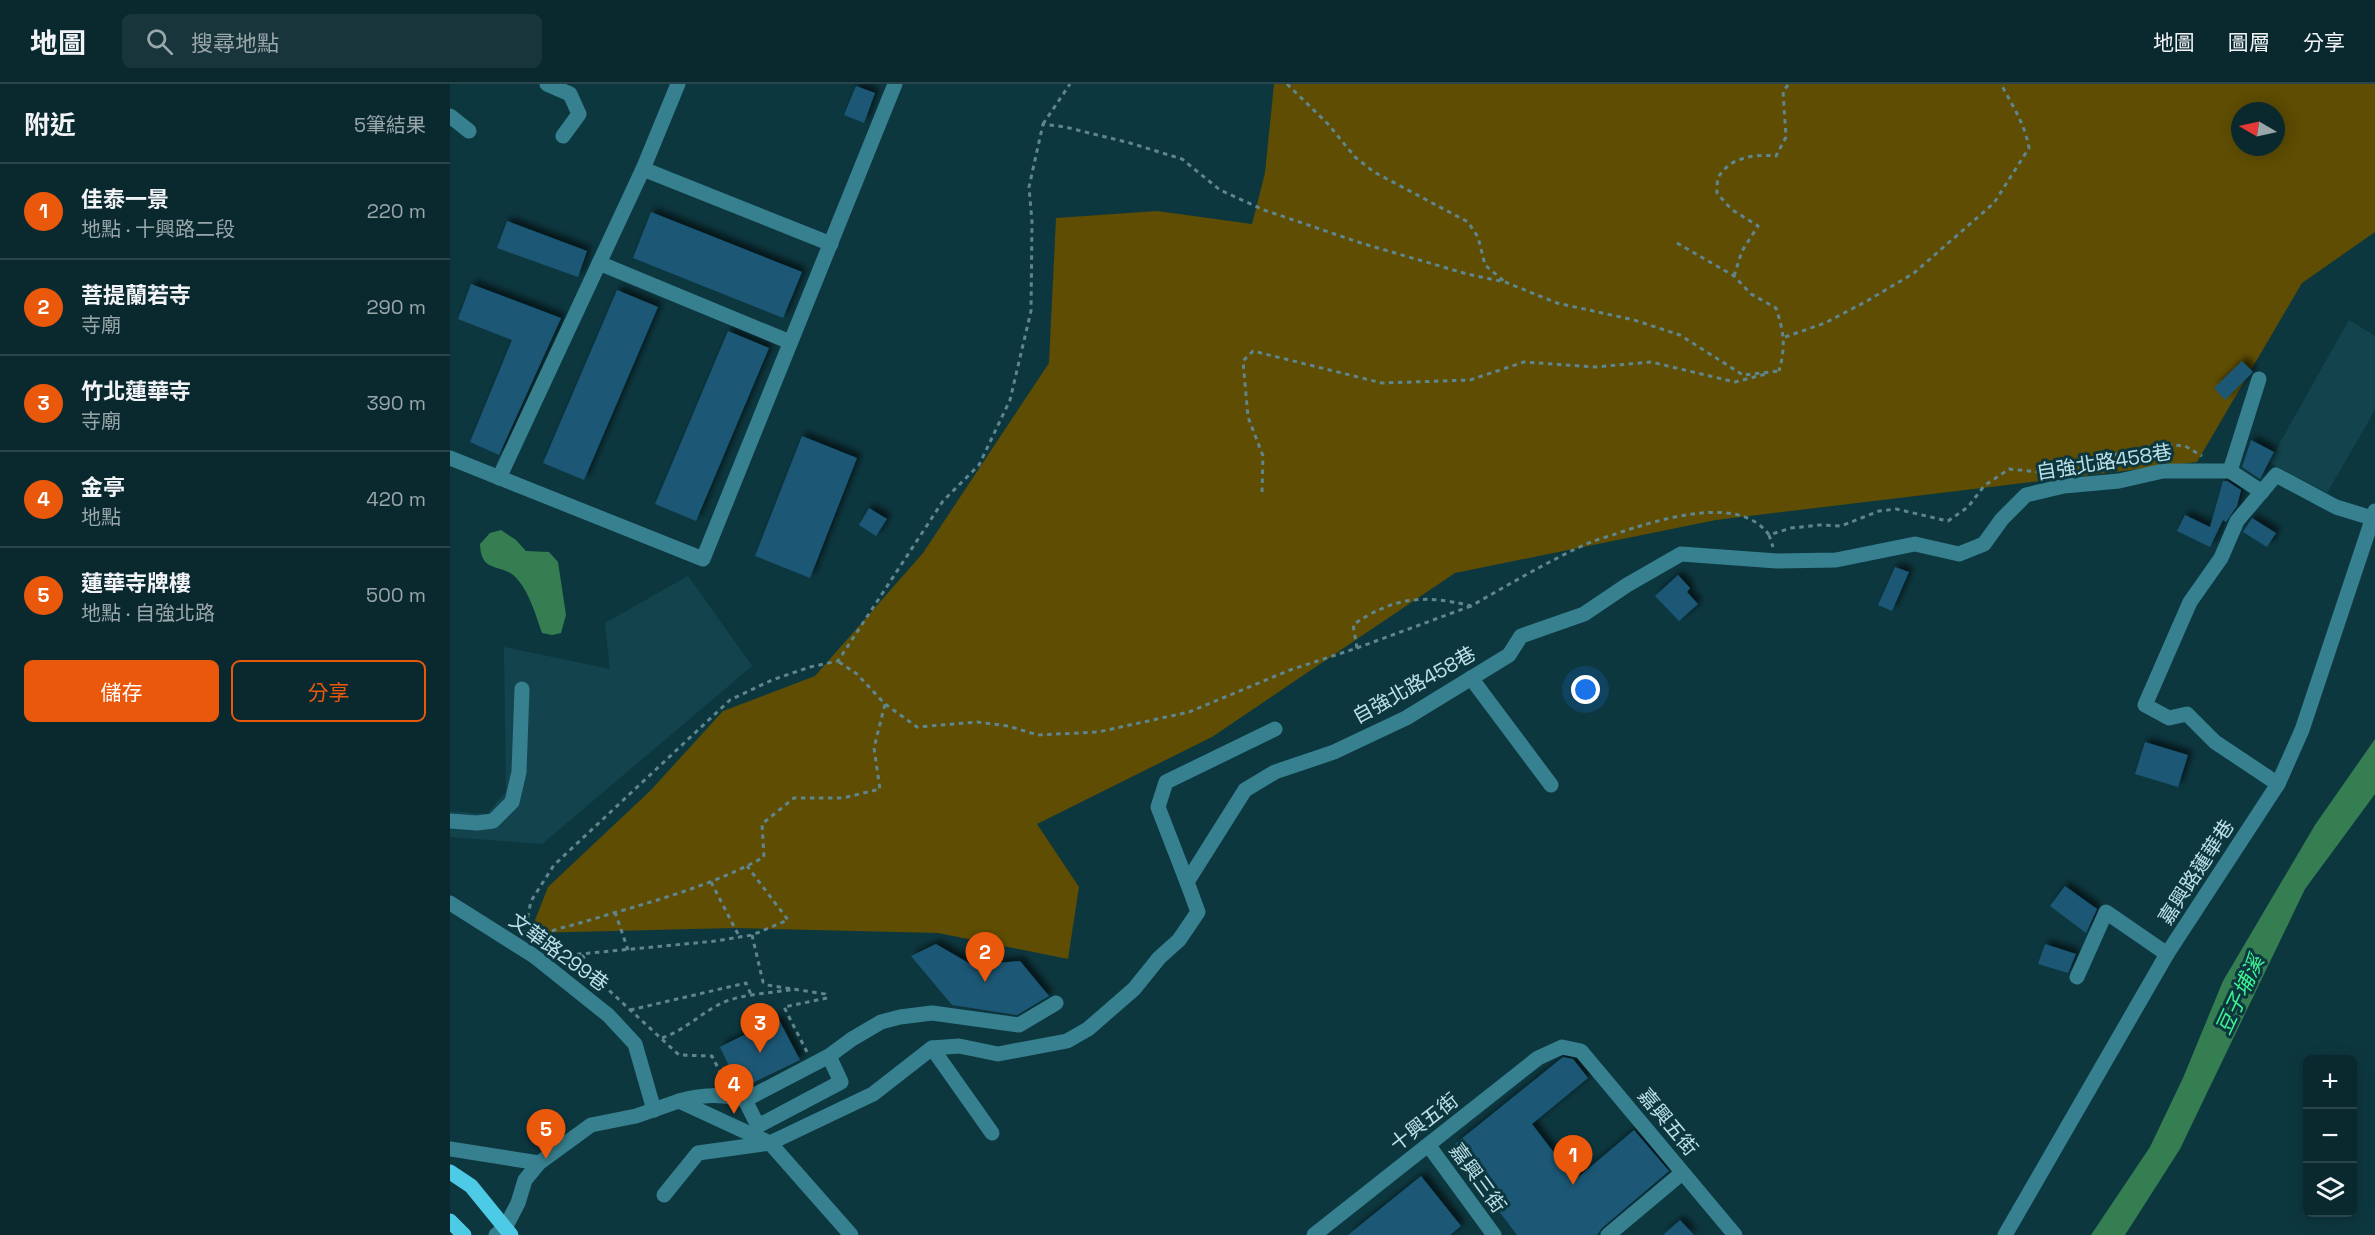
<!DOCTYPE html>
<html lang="zh-TW">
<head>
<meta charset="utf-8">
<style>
  body { margin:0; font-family:"Space Grotesk","Noto Sans TC",sans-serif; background:#18353b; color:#f1f3f6 }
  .controls { position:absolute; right:18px; bottom:18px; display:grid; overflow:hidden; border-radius:9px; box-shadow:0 3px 15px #0003 }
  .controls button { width:54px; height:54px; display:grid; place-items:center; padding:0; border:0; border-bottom:2px solid #2a454b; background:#0a292f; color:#f1f3f6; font:30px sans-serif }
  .compass { position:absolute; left:1781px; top:18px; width:54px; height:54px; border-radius:50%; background:#0a292f; box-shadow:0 3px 15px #0003; rotate:279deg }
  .you { position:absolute; left:1136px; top:606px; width:21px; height:21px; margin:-15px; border:4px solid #fff; border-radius:50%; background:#1a73e8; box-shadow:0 0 0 9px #1a73e833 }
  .badge { display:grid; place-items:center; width:39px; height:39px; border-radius:50%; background:#ea580c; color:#fff; font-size:20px; font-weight:700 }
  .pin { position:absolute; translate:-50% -50px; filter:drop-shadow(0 2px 3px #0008) }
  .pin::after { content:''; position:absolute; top:32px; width:21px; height:18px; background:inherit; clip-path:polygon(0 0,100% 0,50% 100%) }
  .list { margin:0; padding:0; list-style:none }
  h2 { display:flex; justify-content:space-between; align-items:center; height:78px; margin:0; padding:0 24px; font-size:26px }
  h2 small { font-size:20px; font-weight:400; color:#99a6aa }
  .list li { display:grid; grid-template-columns:39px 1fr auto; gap:18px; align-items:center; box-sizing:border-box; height:96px; padding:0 24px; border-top:2px solid #2a454b }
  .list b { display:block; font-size:22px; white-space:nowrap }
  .list p { margin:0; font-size:20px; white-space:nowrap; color:#99a6aa }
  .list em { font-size:20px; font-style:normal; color:#99a6aa }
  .actions { display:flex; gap:12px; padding:18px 24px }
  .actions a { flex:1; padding:14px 0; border:2px solid #ea580c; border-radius:9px; text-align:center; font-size:21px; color:#ea580c }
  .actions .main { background:#ea580c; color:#fff }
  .icon { flex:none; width:33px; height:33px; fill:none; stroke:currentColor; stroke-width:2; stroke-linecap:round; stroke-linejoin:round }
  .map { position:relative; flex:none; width:1925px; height:1151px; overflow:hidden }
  header { display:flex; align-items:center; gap:36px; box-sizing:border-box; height:84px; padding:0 30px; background:#0a292f; border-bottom:2px solid #2a454b }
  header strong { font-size:28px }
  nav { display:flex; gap:33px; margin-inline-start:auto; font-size:21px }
  .search { width:420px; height:54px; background:#18353b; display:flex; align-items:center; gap:15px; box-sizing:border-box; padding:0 21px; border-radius:9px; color:#99a6aa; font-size:22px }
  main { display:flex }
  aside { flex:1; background:#0a292f }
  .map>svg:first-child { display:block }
  .built { fill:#13444e }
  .green { fill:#5e4d02; fill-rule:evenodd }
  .water { fill:#357e51 }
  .building { fill:#1a5876; filter:url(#shadow) }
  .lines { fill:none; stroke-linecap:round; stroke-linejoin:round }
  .path { stroke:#5f868f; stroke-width:3; stroke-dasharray:4.5 4.5; stroke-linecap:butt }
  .minor { stroke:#378090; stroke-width:15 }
  .major { stroke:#4dcbe6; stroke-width:15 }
  .labels { text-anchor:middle; stroke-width:6; stroke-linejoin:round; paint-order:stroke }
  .street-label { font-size:20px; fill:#bce0e9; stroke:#0d373f }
  .water-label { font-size:21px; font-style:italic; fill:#3cf592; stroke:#0d373f }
</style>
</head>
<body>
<header>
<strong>地圖</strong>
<div class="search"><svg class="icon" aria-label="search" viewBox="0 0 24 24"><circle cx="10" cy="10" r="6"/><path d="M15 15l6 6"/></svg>搜尋地點</div>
<nav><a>地圖</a><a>圖層</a><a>分享</a></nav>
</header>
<main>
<aside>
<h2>附近<small>5筆結果</small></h2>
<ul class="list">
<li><span class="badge">1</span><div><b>佳泰一景</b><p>地點 · 十興路二段</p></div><em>220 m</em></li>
<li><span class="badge">2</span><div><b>菩提蘭若寺</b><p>寺廟</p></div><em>290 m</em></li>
<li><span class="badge">3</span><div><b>竹北蓮華寺</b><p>寺廟</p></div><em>390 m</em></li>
<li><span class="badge">4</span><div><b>金亭</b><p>地點</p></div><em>420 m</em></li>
<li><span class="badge">5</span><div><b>蓮華寺牌樓</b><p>地點 · 自強北路</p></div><em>500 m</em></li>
</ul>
<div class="actions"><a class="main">儲存</a><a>分享</a></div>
</aside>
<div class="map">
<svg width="1925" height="1151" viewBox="0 0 1925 1151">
  <defs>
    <filter id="shadow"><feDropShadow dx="4.5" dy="-4.5" stdDeviation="3" flood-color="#0009"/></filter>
  </defs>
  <rect width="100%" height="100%" fill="#0d373f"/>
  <g class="built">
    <path d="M1899 236 1925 252V326L1877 409 1819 378Z"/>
    <path d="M238 492 302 582 92 760 0 753V727L37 730 56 707 54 563 160 585 155 539Z"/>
  </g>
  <path class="green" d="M824 0H1925V148L1852 199 1747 378 1266 436 1005 489 762 653 587 740 629 803 618 875 488 849 285 844 80 849 98 803 201 706 273 627 365 592 473 469 599 279 606 134 707 127 802 140 815 89ZM1790 27H1826V63H1790Z"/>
  <g class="water">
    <path d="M51 446 66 456 76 467 99 468 108 478 116 531 111 549 102 551 92 549C86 532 80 510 68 496 53 477 31 492 30 460L40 449Z"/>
    <path d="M1925 655V710L1855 805 1730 1065 1675 1151H1641L1700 1063 1733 994 1773 897 1865 741Z"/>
  </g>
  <g class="building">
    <path d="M406 2 425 9 414 39 394 31Z"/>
    <path d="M201 128 352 188 333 234 183 174Z"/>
    <path d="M57 137 137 167 128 193 47 164Z"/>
    <path d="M21 200 111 234 49 371 20 358 62 256 8 235Z"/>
    <path d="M167 206 208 223 134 396 93 379Z"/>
    <path d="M278 247 319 264 246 437 205 420Z"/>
    <path d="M1792 277 1803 288 1775 316 1764 304Z"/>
    <path d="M352 352 407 374 360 494 305 472Z"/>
    <path d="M1801 356 1824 368 1810 395 1792 383Z"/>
    <path d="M1773 397H1777L1791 406 1787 422 1776 438 1773 436 1760 463 1727 447 1735 431 1760 443Z"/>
    <path d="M419 424 437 435 426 452 409 441Z"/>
    <path d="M1802 434 1826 449 1817 463 1793 448Z"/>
    <path d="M1445 483 1459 488 1442 527 1428 521Z"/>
    <path d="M1228 491 1240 504 1237 508 1248 520 1229 537 1205 512Z"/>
    <path d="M1695 658 1738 671 1728 703 1685 690Z"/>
    <path d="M1615 802 1647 825 1636 849 1600 822Z"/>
    <path d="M486 860 522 881 570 877 599 912 567 931 502 921 461 872Z"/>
    <path d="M1595 860 1626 870 1618 889 1588 880Z"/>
    <path d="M328 934 350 976 290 1005 270 963Z"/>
    <path d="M1113 973 1123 975 1138 994 1082 1040 1125 1096 1184 1046 1219 1087 1152 1144 1147 1151H1067L1033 1106 1039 1101 1005 1060Z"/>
    <path d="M971 1092 1011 1142 1000 1151H898Z"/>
    <path d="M1230 1136 1244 1151H1213Z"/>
  </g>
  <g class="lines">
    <g class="path">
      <path d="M837 0 878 40 905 73 924 88 1018 138 1028 153 1035 181 1055 198"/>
      <path d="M593 40 620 0"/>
      <path d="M1227 159 1284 192 1301 210 1326 224C1334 249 1336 261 1329 287"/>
      <path d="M1284 192 1292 167 1308 142 1281 125 1267 109C1267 105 1267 97 1268 94 1279 73 1305 70 1326 72L1336 53 1333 7 1339 0"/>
      <path d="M1335 253 1375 239 1417 217 1464 189 1544 119 1579 64C1575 40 1562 21 1551 0"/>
      <path d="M812 408 813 372 798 333 793 277 803 267 932 299 1020 296 1074 278 1145 283 1201 278 1285 298 1316 290"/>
      <path d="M1319 451 1323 463"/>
      <path d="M907 564 1021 522"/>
      <path d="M389 578 407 590 435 620 467 643 527 638 558 642 588 651 648 648 739 628 840 586 907 564 903 541C943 513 975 510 1021 522 1058 501 1095 479 1134 461 1145 456 1157 453 1168 449 1208 436 1290 409 1319 451L1341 444 1370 441 1391 442 1429 427 1446 425 1498 437 1518 423 1534 402 1559 385 1589 388 1712 360 1735 362 1752 372"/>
      <path d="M261 798 289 852"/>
      <path d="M165 828 178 866"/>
      <path d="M74 851 81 817 104 781 280 616 322 596 360 583 388 577 493 417 529 381 560 316 581 227 582 138 579 103 593 40 615 43 680 59 732 75 770 106 814 126 911 159 1017 190 1055 198 1107 219 1184 236 1230 251 1293 291 1329 287"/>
      <path d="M302 851 313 898 317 901 375 910 377 914"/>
      <path d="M87 856C94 846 118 843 130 839 192 820 256 805 314 773L312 740 344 714H393L430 705 424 664 435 620"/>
      <path d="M132 871 150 898 229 971 262 972 275 998"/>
      <path d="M109 872 266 857 302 851 338 836 297 782"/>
      <path d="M180 926 296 899 302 913"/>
      <path d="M212 954C235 946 251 929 272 919 291 910 323 909 345 905"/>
      <path d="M357 968 334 923 377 914"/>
    </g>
    <g class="minor">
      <path d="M97 0 120 10 129 30 113 52"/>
      <path d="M0 32 19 47"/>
      <path d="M193 85 381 160"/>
      <path d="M149 179 340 258"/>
      <path d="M0 374 253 475 445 0"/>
      <path d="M1780 387 1809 295"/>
      <path d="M49 394 193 85 228 0"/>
      <path d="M1021 594 1101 701"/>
      <path d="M1828 700 1765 658 1737 630 1719 634 1695 621 1740 518 1771 474 1787 437 1826 391 1886 423 1922 434"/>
      <path d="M0 737 27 739 43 737 62 718 69 688 72 605"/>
      <path d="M737 798 708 723 716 698 825 645"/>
      <path d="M0 819 84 872 158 931 185 960 204 1026"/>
      <path d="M1627 893 1656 828 1717 870"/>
      <path d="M482 964 542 1049"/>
      <path d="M295 1016 308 1042 391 998 379 972"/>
      <path d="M229 1017C253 1010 271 1010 295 1016L379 972 402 955 431 938 450 933 482 929 569 941 606 919"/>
      <path d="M979 1062 1044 1151"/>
      <path d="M0 1065 89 1079"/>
      <path d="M214 1111 248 1069 320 1059 423 1010 482 964 509 962 548 970 617 957 638 945 684 905 709 874 729 856 748 828 737 798 795 706 825 688 884 668 956 634 1059 571 1071 552 1134 530 1177 501 1231 470 1327 477 1386 476 1465 460 1509 470 1534 460 1552 435 1576 411 1614 402 1669 397 1713 387H1780L1812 408"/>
      <path d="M46 1151 55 1144 68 1119 75 1096 89 1079 141 1041 186 1032 229 1017 320 1059 401 1151"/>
      <path d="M864 1151 1088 974 1112 963 1131 967 1285 1151"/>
      <path d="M1158 1151 1232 1089"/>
      <path d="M1555 1151 1717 870 1828 700 1852 646 1925 427"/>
    </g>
    <g class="major">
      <path d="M0 1088 21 1102 61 1151"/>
      <path d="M0 1137 14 1151"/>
    </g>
  </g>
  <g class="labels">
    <g class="street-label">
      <text transform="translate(1654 378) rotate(-9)" y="7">自強北路458巷</text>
      <text transform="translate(964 601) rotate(-29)" y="7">自強北路458巷</text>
      <text transform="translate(1746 788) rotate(-57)" y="7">嘉興路蓮華巷</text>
      <text transform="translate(109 868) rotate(36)" y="7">文華路299巷</text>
      <text transform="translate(974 1038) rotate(-38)" y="7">十興五街</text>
      <text transform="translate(1218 1038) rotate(50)" y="7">嘉興五街</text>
      <text transform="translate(1028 1094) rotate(54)" y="7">嘉興三街</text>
    </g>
    <g class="water-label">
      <text transform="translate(1790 911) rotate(-65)" y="7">豆子埔溪</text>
    </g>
  </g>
</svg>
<div class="controls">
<button>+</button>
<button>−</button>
<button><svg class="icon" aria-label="layers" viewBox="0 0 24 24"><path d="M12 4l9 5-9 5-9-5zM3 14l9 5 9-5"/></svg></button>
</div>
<svg class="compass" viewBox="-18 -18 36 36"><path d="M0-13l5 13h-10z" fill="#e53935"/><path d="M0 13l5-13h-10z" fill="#99a6aa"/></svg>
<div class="you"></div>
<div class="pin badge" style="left:1123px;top:1101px">1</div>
<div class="pin badge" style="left:535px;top:898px">2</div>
<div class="pin badge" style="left:310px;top:969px">3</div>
<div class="pin badge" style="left:284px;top:1030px">4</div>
<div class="pin badge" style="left:96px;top:1075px">5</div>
</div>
</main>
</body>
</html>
